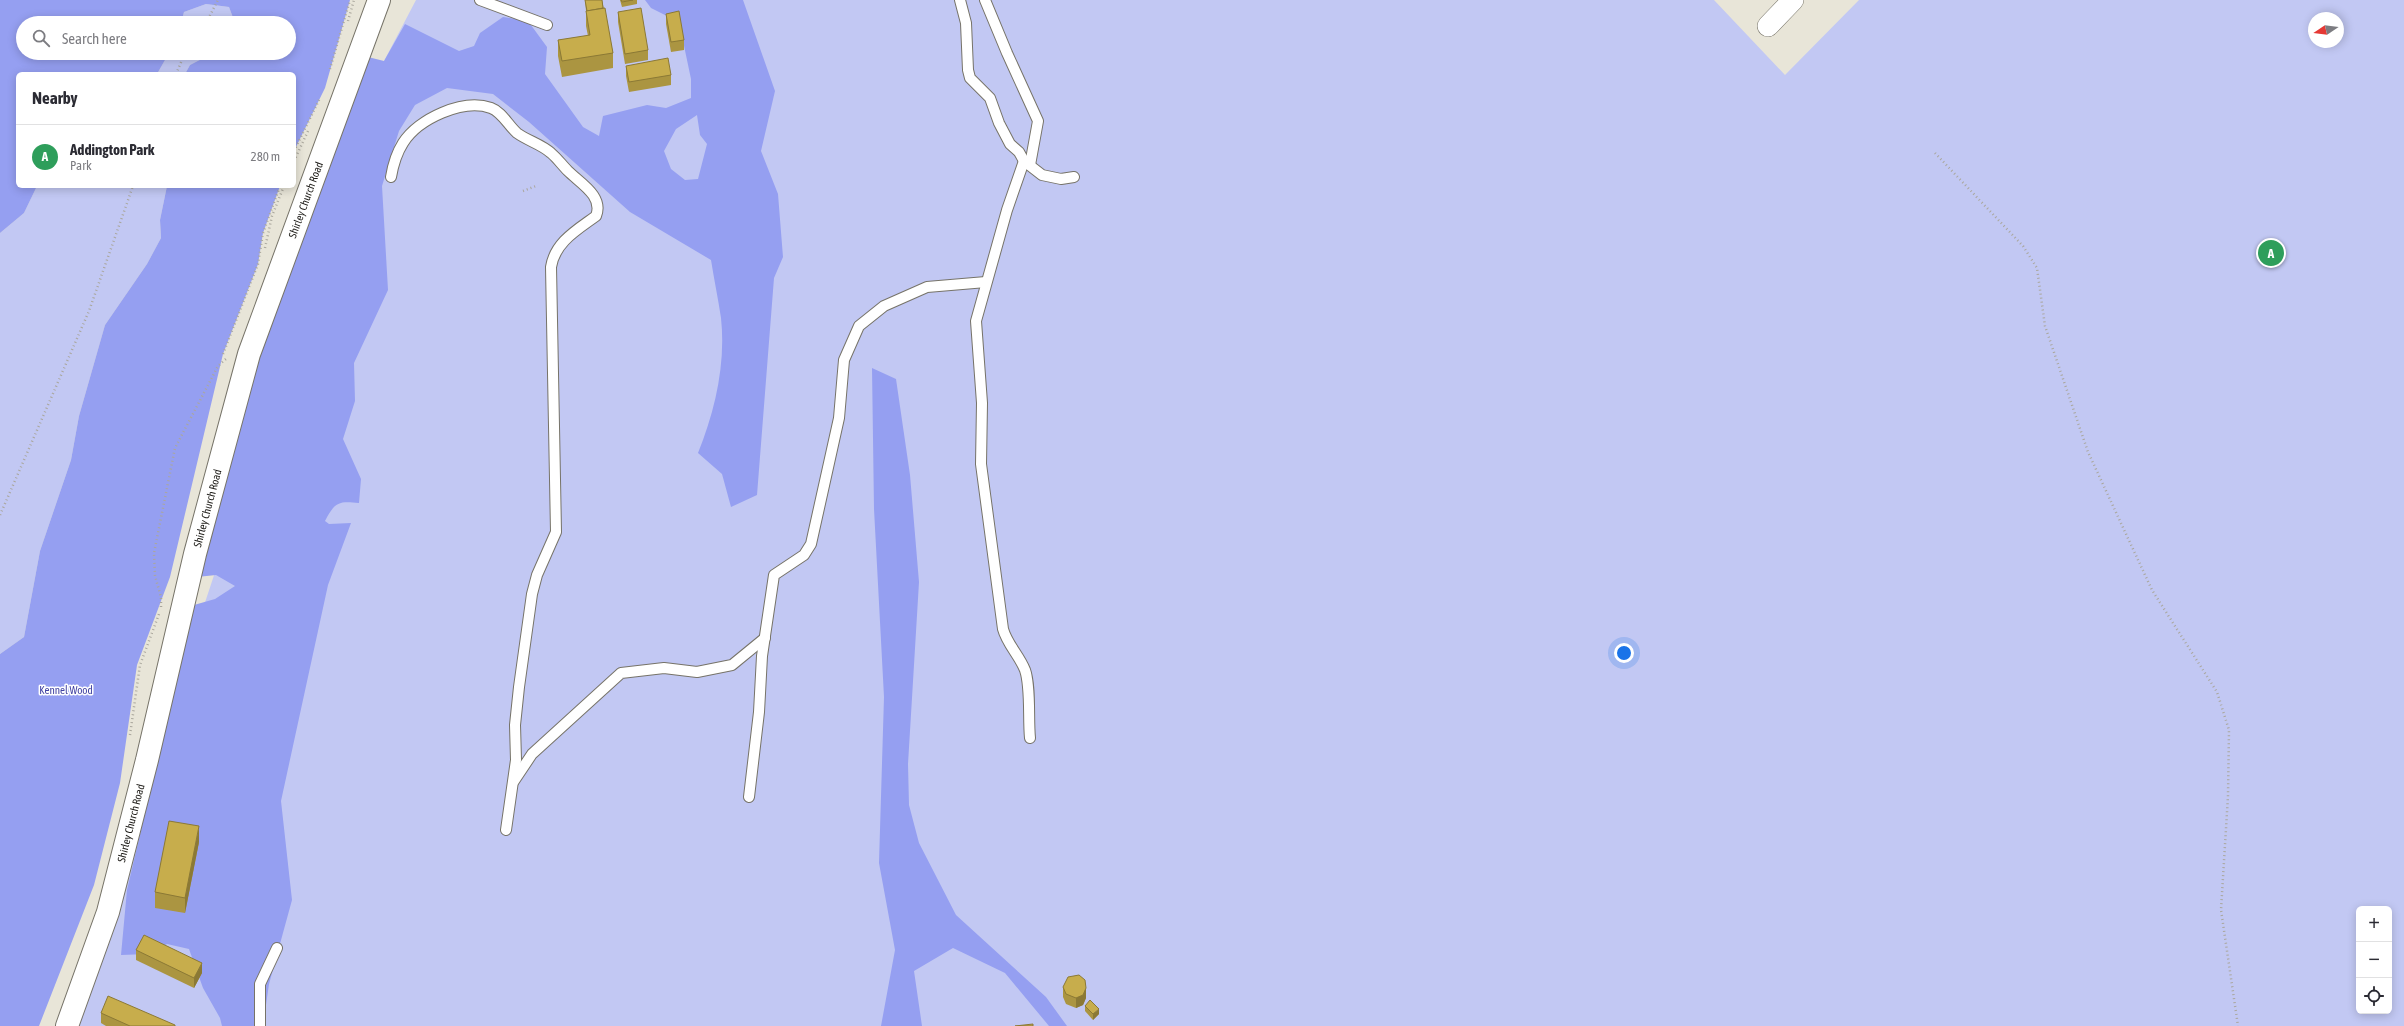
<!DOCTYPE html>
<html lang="en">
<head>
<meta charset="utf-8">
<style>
  body { margin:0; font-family:"Asap Condensed",sans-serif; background:#f2f2f3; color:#2b2b33 }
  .controls { position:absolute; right:12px; bottom:12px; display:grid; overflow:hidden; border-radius:6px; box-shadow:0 2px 10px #0003 }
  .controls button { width:36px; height:36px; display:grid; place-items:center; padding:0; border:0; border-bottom:1px solid #e1e1e2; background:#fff; color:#2b2b33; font:20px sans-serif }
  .compass { position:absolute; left:2308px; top:12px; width:36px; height:36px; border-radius:50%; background:#fff; box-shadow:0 2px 10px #0003; rotate:257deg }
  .you { position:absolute; left:1624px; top:653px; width:14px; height:14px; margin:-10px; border:3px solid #fff; border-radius:50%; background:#1a73e8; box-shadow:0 0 0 6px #1a73e833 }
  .badge { display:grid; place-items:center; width:26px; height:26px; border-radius:50%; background:#5c5ed6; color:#fff; font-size:13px; font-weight:700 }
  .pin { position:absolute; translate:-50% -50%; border:2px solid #fff; box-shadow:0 1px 4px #0006 }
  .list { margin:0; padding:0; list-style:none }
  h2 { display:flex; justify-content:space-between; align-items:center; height:52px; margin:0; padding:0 16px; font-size:17px }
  h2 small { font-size:13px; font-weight:400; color:#7c7c81 }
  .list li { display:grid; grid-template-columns:26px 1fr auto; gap:12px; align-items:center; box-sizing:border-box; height:64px; padding:0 16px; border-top:1px solid #e1e1e2 }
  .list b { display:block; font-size:15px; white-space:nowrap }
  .list p { margin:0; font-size:13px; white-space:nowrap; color:#7c7c81 }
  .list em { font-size:13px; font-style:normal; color:#7c7c81 }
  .icon { flex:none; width:22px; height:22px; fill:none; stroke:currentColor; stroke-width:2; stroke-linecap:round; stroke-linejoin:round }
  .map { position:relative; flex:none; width:2404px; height:1026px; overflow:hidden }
  .search { position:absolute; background:#fff; box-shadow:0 2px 10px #0003; left:16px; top:16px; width:280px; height:44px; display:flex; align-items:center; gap:10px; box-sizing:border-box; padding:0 14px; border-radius:22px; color:#7c7c81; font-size:15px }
  .panel { position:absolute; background:#fff; box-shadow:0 2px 10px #0003; left:16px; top:72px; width:280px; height:116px; border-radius:6px }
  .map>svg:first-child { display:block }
  .green { fill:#c2c8f3; fill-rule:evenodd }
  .forest { fill:#959ff1; fill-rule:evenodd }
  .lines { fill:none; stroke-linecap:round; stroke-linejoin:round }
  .service-casing { stroke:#767368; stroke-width:12 }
  .minor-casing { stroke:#767368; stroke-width:22 }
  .tertiary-casing { stroke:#767368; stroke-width:24 }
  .path { stroke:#aaa79d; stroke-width:2.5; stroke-dasharray:1 3; stroke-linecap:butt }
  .service { stroke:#fff; stroke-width:10 }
  .minor { stroke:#fff; stroke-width:21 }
  .tertiary { stroke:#fff; stroke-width:22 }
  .wall { fill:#ab9541 }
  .shaded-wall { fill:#8b7935 }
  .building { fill:#c7ad4c; stroke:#8b7935 }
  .labels { text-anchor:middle; stroke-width:3; stroke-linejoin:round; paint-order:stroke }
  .street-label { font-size:11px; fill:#1e1c18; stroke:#fff }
  .park-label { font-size:11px; fill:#4142a1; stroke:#fff }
</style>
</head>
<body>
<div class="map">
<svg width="2404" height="1026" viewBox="0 0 2404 1026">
  <rect width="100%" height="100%" fill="#e8e5d8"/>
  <g class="green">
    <path d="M416 0H1714L1785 75 1859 0H2404V1026H65L384 61ZM2314 18H2338V42H2314ZM2359 909H2389V1011H2359Z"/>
    <path d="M206 4 229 7 235 23H181L184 12Z"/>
    <path d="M169 53H213L190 65 185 74H157Z"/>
    <path d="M37 186H167L160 220 161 238 147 264 105 325 79 416 71 460 40 551 24 637 0 654V233L24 213Z"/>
  </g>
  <g class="forest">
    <path d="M0 0H350L325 88 294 151V74H185L190 65 213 53H289V23H235L229 7 206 4 184 12 181 23H23V53H169L157 74H18V186H37L24 213 0 233Z"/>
    <path d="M645 0H743L775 91 761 151 778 194 783 257 774 278 757 495 731 507 722 474 698 453C715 411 726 364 721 318 718 298 714 279 711 260L630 212 529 122 493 94 447 88 415 105 399 131 382 186 388 290 354 363 355 401 343 439 361 479 359 503C338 501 335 502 325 521L329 524 351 523 328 585 281 801 292 900 269 984 263 1026H222L220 1018 203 988 189 949 167 944 148 954 121 955 127 890 194 605 215 599 235 586 216 575 197 577 269 320 368 57 384 61 405 24 459 51 474 46 480 33 503 17 528 21 547 47 545 74 583 127 599 136 603 116 647 105 666 108 691 98V79L679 22 651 8ZM697 115 700 135 707 144 698 179 685 180 671 169 664 151 676 129Z"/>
    <path d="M167 186H280L263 233 258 264 223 354 170 577 137 665 120 783 94 885 39 1026H0V654L24 637 40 551 71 460 79 416 105 325 147 264 161 238 160 220Z"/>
    <path d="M872 368 896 379 910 475 919 582 908 764 909 805 919 843 956 915 1046 997 1067 1026H1049L1005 973 953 948 914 971 922 1026H881L895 950 879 863 884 697 874 509Z"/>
  </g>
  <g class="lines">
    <g class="service-casing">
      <g id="service">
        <path d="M480 0 547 25"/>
        <path d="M960 0 966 23 968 70 970 78 990 98 999 123 1010 144 1019 152 1024 161 1042 175 1061 179 1074 177"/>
        <path d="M985 0 1007 53 1038 121 1030 165"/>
        <path d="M1024 161 1007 210 976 321 982 403 981 464 1003 629C1007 644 1019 655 1025 670 1031 687 1028 719 1030 738"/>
        <path d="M391 177C393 165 396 154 403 143 418 119 463 98 491 108 502 112 508 125 517 133 528 141 541 144 551 153 557 158 562 165 568 171 580 183 604 196 596 216 577 230 555 242 551 267L556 532 537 575 532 594 519 687 515 725 516 760 506 830"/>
        <path d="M514 781 532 754 621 673 664 668 697 672 732 665 765 638"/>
        <path d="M749 797 759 712 762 656 774 575 804 555 811 544 839 418 844 360 859 326 884 306 927 287 986 282"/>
        <path d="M260 1026V984L277 948"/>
      </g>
    </g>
    <g class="minor-casing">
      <path id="minor" d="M1768 26 1793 0"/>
    </g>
    <g class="tertiary-casing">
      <g id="tertiary">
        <path id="s1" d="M67 1026 108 912 147 760 195 554 249 354 379 0"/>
      </g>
    </g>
    <g class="path">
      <path d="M348 21 354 0"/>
      <path d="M206 23 218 0"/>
      <path d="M330 69 350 0"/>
      <path d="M176 74 185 53"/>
      <path d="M294 151 320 98"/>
      <path d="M1935 153 2023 246 2037 268 2045 326 2088 452 2152 590 2217 692 2229 730 2228 796 2221 910 2238 1026"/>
      <path d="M294 161 308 131"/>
      <path d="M523 191 536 186"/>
      <path d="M265 248 272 216 284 186"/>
      <path d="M223 354 258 264 263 233 280 186"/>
      <path d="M0 515 89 311 133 186"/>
      <path d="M161 607V597L155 576 154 553 175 448 218 366 227 358"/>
      <path d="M130 735 140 665 159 614"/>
    </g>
    <use href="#service" class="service"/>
    <use href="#minor" class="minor"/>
    <use href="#tertiary" class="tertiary"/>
  </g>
  <g class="wall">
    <path d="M585 0H602L613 53V68L562 77 558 56V40L588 36 586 26V11Z"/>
    <path d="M620 0H637V4L622 7Z"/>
    <path d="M618 12 648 50V60L625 64 618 22Z"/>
    <path d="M666 14 684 40V50L671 52 666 24Z"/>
    <path d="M626 66 671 75V85L629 92 626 76Z"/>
    <path d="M199 842 185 913 155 908V892Z"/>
    <path d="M136 950 202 973 194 988 136 960Z"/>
    <path d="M1063 987 1086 998 1083 1005 1076 1008 1066 1004 1063 997Z"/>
    <path d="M1085 1006 1099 1014 1093 1020 1085 1011Z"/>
    <path d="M101 1013 175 1026H106L101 1023Z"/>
  </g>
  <g class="shaded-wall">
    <path d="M199 826V842L185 913V898Z"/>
    <path d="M202 963V973L194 988V978Z"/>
    <path d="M1086 988V998L1083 1005 1076 1008V998Z"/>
    <path d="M1099 1009V1014L1093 1020V1014Z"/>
  </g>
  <g class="building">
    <path d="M585 0H602L603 8 587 11Z"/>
    <path d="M621 0H633L622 2Z"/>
    <path d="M605 8 613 53 562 61 558 40 590 35 586 11Z"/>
    <path d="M641 8 648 50 625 54 618 12Z"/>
    <path d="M679 11 684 40 671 42 666 14Z"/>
    <path d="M668 58 671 75 629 82 626 66Z"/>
    <path d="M169 821 199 826 185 898 155 892Z"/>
    <path d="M144 935 202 963 194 978 136 950Z"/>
    <path d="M1079 975 1085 980 1086 988 1083 995 1076 998 1066 994 1063 987 1068 977Z"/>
    <path d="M108 996 175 1025V1026H130L101 1013Z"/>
    <path d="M1090 1000 1099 1009 1093 1014 1085 1006Z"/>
    <path d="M1033 1024V1026H1015Z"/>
  </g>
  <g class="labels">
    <g class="street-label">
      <text dy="4" stroke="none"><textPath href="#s1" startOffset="861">Shirley Church Road</textPath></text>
      <text dy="4" stroke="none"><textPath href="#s1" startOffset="537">Shirley Church Road</textPath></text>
      <text dy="4" stroke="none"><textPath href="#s1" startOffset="213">Shirley Church Road</textPath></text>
    </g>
    <g class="park-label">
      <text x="66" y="694">Kennel Wood</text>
    </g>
  </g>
</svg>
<div class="controls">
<button>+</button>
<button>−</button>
<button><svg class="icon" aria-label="locate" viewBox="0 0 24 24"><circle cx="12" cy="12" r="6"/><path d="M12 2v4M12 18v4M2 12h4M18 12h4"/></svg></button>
</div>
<svg class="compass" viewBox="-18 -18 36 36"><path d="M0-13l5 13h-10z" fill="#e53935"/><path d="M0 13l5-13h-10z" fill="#7c7c81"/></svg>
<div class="you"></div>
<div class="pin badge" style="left:2271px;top:253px;background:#2e9e5b">A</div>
<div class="search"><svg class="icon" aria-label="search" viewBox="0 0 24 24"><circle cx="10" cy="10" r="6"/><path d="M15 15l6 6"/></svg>Search here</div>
<section class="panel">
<h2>Nearby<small></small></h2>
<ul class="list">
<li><span class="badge" style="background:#2e9e5b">A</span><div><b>Addington Park</b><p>Park</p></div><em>280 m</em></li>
</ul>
</section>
</div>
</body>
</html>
